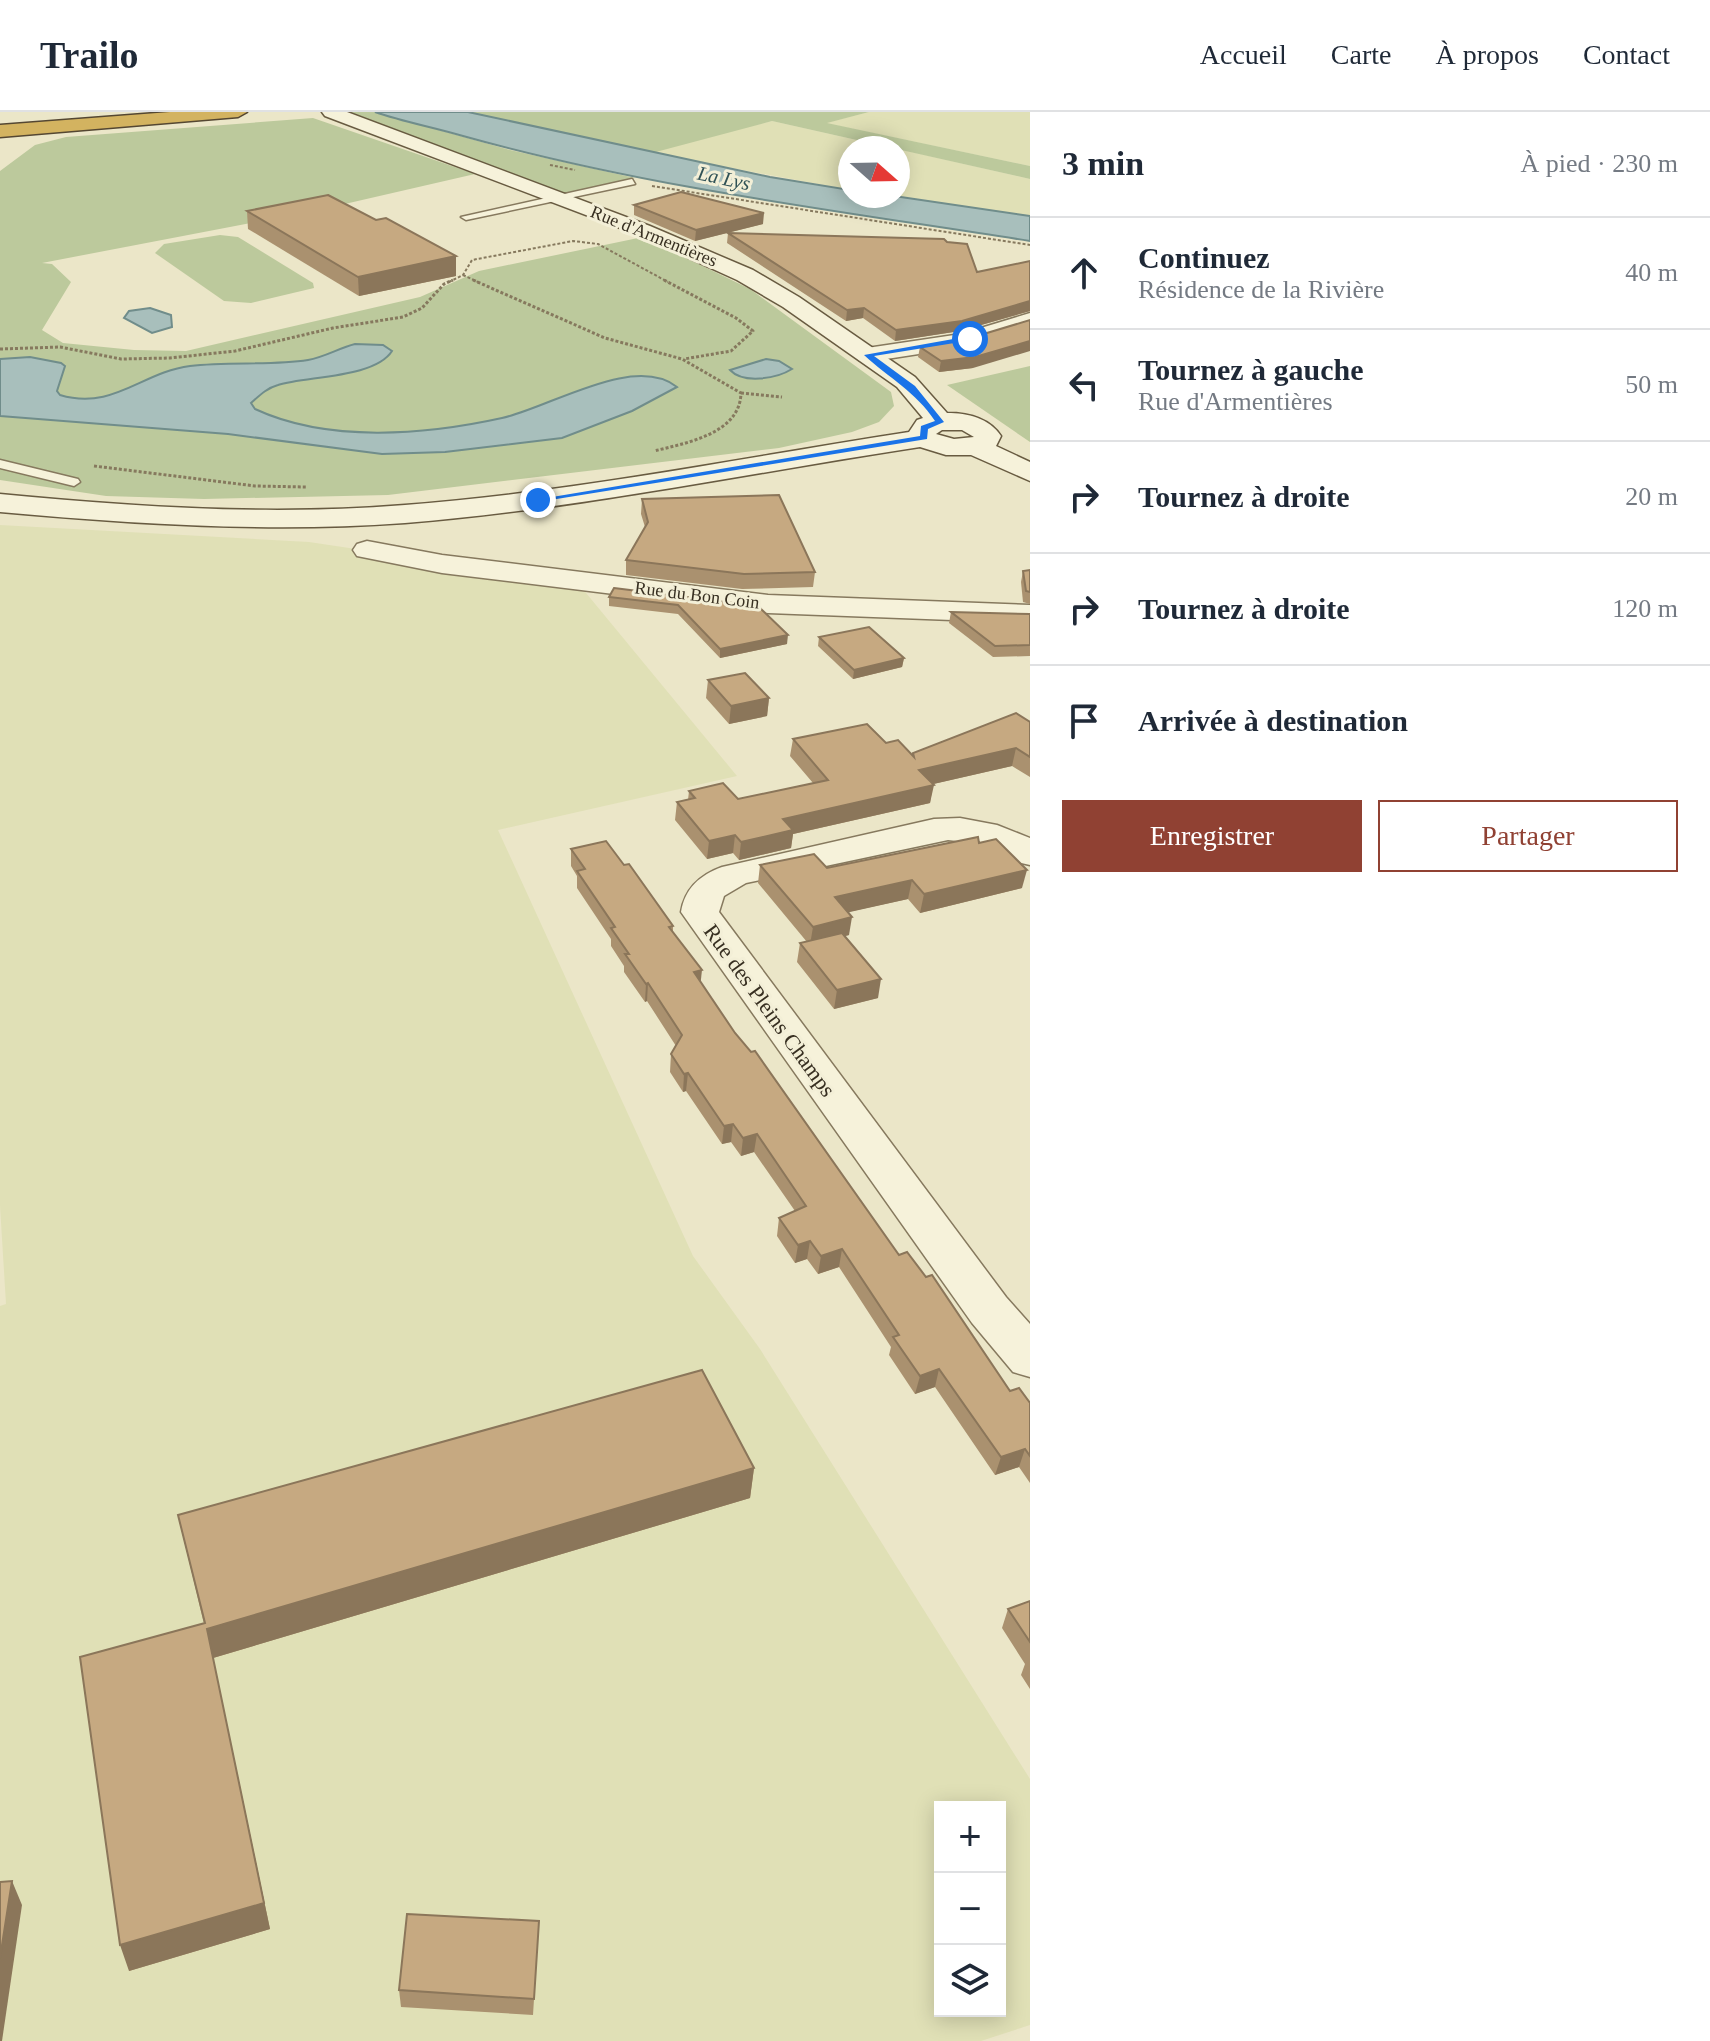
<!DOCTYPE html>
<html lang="fr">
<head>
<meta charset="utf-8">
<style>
  body { margin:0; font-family:Georgia,serif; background:#f6f6f7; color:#1f2937 }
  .controls { position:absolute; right:24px; bottom:24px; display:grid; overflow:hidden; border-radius:0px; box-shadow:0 4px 20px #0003 }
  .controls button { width:72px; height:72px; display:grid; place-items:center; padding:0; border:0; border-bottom:2px solid #e0e1e3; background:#fff; color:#1f2937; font:40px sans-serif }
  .compass { position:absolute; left:838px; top:24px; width:72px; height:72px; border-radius:50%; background:#fff; box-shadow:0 4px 20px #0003; rotate:110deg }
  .stop { position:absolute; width:24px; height:24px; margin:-18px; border:6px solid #1a73e8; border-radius:50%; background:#fff }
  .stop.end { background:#1a73e8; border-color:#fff; box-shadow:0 2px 8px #0008 }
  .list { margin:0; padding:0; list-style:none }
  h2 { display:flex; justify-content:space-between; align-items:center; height:104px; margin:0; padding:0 32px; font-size:34px }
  h2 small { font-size:26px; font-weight:400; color:#747a83 }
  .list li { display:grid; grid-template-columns:52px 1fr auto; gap:24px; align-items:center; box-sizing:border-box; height:112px; padding:0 32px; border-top:2px solid #e0e1e3 }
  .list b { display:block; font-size:30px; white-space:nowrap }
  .list p { margin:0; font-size:26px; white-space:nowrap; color:#747a83 }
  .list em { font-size:26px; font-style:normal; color:#747a83 }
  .actions { display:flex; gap:16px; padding:24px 32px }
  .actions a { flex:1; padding:18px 0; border:2px solid #904133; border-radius:0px; text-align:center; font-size:28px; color:#904133 }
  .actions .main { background:#904133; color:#fff }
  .icon { flex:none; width:44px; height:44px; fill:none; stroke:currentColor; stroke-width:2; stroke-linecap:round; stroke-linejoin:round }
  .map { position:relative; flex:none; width:1030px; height:1929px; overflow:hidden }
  header { display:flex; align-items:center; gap:48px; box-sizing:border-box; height:112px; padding:0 40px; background:#fff; border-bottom:2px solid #e0e1e3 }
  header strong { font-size:38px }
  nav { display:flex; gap:44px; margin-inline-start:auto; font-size:28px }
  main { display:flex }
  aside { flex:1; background:#fff }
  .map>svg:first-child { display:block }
  .farmland { fill:#e0e0b6; fill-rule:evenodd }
  .green { fill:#bcc99c }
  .water { fill:#a8bfbc; stroke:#708d8b; stroke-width:2 }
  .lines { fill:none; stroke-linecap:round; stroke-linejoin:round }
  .lane-casing { stroke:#86795e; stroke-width:3 }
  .street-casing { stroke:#86795e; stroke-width:3 }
  .secondary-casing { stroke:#685b41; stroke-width:3 }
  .highway-casing { stroke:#544732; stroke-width:3 }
  .path-far1 { stroke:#86795e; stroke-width:2; stroke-dasharray:3 2; stroke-linecap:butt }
  .path { stroke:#86795e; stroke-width:3; stroke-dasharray:3 2; stroke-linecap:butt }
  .lane { fill:#f6f2da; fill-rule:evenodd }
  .street { fill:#f6f2da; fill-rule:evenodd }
  .secondary { fill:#f6f2da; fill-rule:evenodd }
  .highway { fill:#d3b360; fill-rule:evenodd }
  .wall { fill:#aa916f }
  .shaded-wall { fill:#8b765a }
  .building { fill:#c6a981; stroke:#8b765a; stroke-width:2 }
  .route { fill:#1a73e8 }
  .labels { text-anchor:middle; stroke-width:6; stroke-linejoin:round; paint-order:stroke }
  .far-street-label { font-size:18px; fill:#372f21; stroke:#f3efd7 }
  .far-water-label { font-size:20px; font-style:italic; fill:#315256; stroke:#f3efd7 }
  .street-label { font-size:22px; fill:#372f21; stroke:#f3efd7 }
</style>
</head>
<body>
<header>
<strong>Trailo</strong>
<nav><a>Accueil</a><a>Carte</a><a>À propos</a><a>Contact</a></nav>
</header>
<main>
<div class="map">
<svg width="1030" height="1929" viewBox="0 0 1030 1929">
  <rect width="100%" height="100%" fill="#ebe6c8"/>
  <g class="farmland">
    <path d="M869 0H1030V54L825 11Z"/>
    <path d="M772 9 892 36H850V78L652 41 664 35Z"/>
    <path d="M898 37 1030 67V104L894 84H898Z"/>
    <path d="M0 413 309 430 577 470 737 664 498 718 693 1144 760 1237 1030 1667V1913L981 1929H0V1194L6 1192 0 1094ZM940 1695H1000V1899H940Z"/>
  </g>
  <g class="green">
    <path d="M343 0H375L510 38 635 66 565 83Z"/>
    <path d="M468 0H869L827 11 1030 54V67L772 9 652 41Z"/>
    <path d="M313 6 475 62 323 97 42 151 52 152 71 170 42 218 63 231 134 238 186 239 420 185 479 159 643 125 750 177 891 280 894 294 879 310 852 320 779 336 388 383 204 387 106 384 0 368V59L35 33 66 25Z"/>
    <path d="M220 123 238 125 313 171 314 176 251 191 224 189 155 141 164 132Z"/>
    <path d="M1030 254V330L947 273Z"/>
  </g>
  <g class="water">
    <path d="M375 0H468L770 65 850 78V84H894L1030 104V129C840 99 649 76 463 24 433 15 404 10 375 0Z"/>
    <path d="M150 196 171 203 172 215 152 221 124 206 129 199Z"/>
    <path d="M355 232 383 233 392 239C375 266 307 264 278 273 267 276 260 283 251 291L255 297C328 331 425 323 502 306 549 296 634 241 677 275L632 299 562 326 445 340 382 342 228 322 0 304V247L30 245 61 251 65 254 57 279 60 283C113 299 142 260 190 254 229 249 270 254 308 248 325 245 339 236 355 232Z"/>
    <path d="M766 247 779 249 792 257C776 267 743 272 730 258Z"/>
  </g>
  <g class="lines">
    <g class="lane-casing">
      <g id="lane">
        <path d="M632 67 635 72 466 108 461 105Z"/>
        <path d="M0 348 78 367 80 370 74 374 0 356Z"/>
      </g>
    </g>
    <g class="street-casing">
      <g id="street">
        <path d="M1030 201V215L964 235 867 250 859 248 855 243 859 238 867 236 961 222Z"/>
        <path d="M367 429 442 443 768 483 1030 493V511L768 501 442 461 357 444 353 438 357 432Z"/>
        <path d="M960 706 997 713 1030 726V753L1017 750 984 732 948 728 746 771 724 784 719 800 1006 1185 1030 1212V1265L1013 1260 972 1211 681 800C685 776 700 763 722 755L934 707Z"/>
      </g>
    </g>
    <g class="secondary-casing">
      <path id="secondary" d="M322 0H347L650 114 753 158 799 185 915 265 947 301C968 301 989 306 1001 324L996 334 1030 350V369L971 343H946L920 335C749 361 578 397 405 411 270 421 134 412 0 400V382C135 395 270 404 405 393 574 380 741 346 909 320L917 308 923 306 897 275 783 195 737 168 636 122 325 4ZM942 318H962L974 325 954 327 936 322Z"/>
    </g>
    <g class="highway-casing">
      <path id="highway" d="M170 0H247L238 5 0 25V13Z"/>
    </g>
    <g class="path-far1">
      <path d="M550 53 575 58"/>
      <path d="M652 74 1030 133"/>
      <path d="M463 163 478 170"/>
      <path d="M449 170 463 163 472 148 573 129 598 132 668 170"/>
    </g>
    <g class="path">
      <path d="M473 168 605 226 682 247 741 281C740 322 686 331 654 339"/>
      <path d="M664 168 736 206 753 219 731 239 684 247"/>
      <path d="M0 237 60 235 121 247 170 246 235 239 333 216 403 205 422 196 444 172 453 168"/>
      <path d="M741 281 782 285"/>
      <path d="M94 354 255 374 306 375"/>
    </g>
    <use href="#lane" class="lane"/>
    <use href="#street" class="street"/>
    <use href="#secondary" class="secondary"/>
    <use href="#highway" class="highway"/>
  </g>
  <g class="wall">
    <path d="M634 93 763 112 695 129 634 103Z"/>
    <path d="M247 99 376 108 456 164 359 184 248 117Z"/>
    <path d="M728 121 977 160 1030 149V199L960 219 895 229 863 206 846 209 727 131Z"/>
    <path d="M967 227 973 256 939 260 918 245 920 235Z"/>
    <path d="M642 387 815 460 813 475 742 477 626 463V448L645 415 641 402Z"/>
    <path d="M1030 458V492L1023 490 1021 470 1023 459Z"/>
    <path d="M609 485 758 494 787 532 720 546 678 502 609 494Z"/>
    <path d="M951 500 1030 502V544L993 545 949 511Z"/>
    <path d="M819 525 904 546 902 555 853 567 818 534Z"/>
    <path d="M708 568 769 586 767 604 729 612 706 586Z"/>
    <path d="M1030 610V665L1012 654 933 672 930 691 793 722 791 736 739 748 733 741 707 747 675 708 677 690 688 688 689 679 738 687 813 671 790 644 793 627 886 631 912 643 913 641Z"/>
    <path d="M979 731 1022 776 920 801 908 787 848 800 849 823 845 824 878 886 834 897 797 850 800 831 807 830 758 771 760 753 827 756Z"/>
    <path d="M571 737 624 753 673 814V820L700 870 735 921 899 1143 1010 1279 1030 1291V1371L1019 1355 995 1363 935 1275 915 1282 889 1243 891 1235 839 1155 818 1162 807 1147 795 1151 777 1124 779 1106 795 1099 754 1040 741 1044 731 1030 722 1032 686 979 683 980 670 960 671 942 676 934 647 889 645 890 624 860V854L611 834V827L577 776V764L571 754Z"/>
    <path d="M754 1356 750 1386 213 1546 270 1817 129 1859 204 1512 178 1403Z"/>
    <path d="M1030 1489V1577L1021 1563 1025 1552 1002 1516 1008 1497Z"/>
    <path d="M539 1809 533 1903 401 1895 399 1878Z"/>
  </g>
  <g class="shaded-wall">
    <path d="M764 101 763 112 695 129 696 118Z"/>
    <path d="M456 144V164L359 184 358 165Z"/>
    <path d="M1030 189V199L960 219 895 229 896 218Z"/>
    <path d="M864 196 863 206 846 209 847 198Z"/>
    <path d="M1030 229V239L973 256 939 260 941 249Z"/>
    <path d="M788 523 787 532 720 546V537Z"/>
    <path d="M904 546 902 555 853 567 854 558Z"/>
    <path d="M769 586 767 604 729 612 731 594Z"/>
    <path d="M1016 636 1012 654 916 676 919 658Z"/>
    <path d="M934 673 930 691 793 722 791 736 739 748 741 730 783 707Z"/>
    <path d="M735 723 733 741 707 747 709 729Z"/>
    <path d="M1027 758 1022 776 920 801 924 782Z"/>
    <path d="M912 768 908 787 832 804 835 785Z"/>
    <path d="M852 805 849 823 810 833 813 815Z"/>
    <path d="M702 858 700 876 694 860Z"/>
    <path d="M881 867 878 886 834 897 837 878Z"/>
    <path d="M648 871 647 889 645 890 646 872Z"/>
    <path d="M688 961 686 979 683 980 684 962Z"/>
    <path d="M733 1012 731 1030 722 1032 724 1014Z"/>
    <path d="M757 1022 754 1040 741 1044 743 1026Z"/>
    <path d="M810 1129 807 1147 795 1151 798 1133Z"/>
    <path d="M842 1137 839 1155 818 1162 821 1144Z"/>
    <path d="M939 1257 935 1275 915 1282 920 1264Z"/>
    <path d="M1025 1337 1019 1355 995 1363 1001 1345Z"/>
    <path d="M754 1356 750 1386 213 1546 270 1817 129 1859 120 1833 207 1517Z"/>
    <path d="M12 1769 22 1793 2 1929H0V1846Z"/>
  </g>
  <g class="building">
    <path d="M681 80 764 101 696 118 634 93Z"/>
    <path d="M328 83 376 108 386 106 456 144 358 165 247 99Z"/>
    <path d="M728 121 944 127 947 130 967 132 977 160 1030 149V189L962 209 896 218 864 196 847 198Z"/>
    <path d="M1030 208V229L975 245 941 249 920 235 967 227Z"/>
    <path d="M779 383 815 460 744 462 626 448 648 410 642 387Z"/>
    <path d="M1030 458V480L1026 479 1023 459Z"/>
    <path d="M614 476 758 494 788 523 720 537 678 493 609 485Z"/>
    <path d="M951 500 1030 502V533L995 534Z"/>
    <path d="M869 515 904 546 854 558 819 525Z"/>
    <path d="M745 561 769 586 731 594 708 568Z"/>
    <path d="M1016 601 1030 610V645L1016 636 919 658 934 673 783 707 793 718 741 730 735 723 709 729 677 690 695 686 689 679 723 671 738 687 828 668 793 627 867 612 886 631 898 628 914 645 913 641Z"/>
    <path d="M978 725 979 731 996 727 1027 758 924 782 912 768 835 785 852 805 813 815 760 753 814 742 827 756Z"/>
    <path d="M606 729 624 753 629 752 673 814 669 815 702 858 694 860 735 921 751 940 755 939 899 1143 907 1140 926 1165 932 1163 1010 1279 1019 1276 1030 1291V1344L1025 1337 1001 1345 939 1257 920 1264 893 1225 899 1223 842 1137 821 1144 810 1129 798 1133 779 1106 806 1094 757 1022 743 1026 733 1012 724 1014 688 961 684 962 671 942 682 923 648 871 646 872 625 842H629L611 816 615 815 577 759 585 757 571 737Z"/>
    <path d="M842 821 881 867 837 878 800 831Z"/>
    <path d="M702 1258 754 1356 207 1517 264 1791 120 1833 80 1545 205 1511 178 1403Z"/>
    <path d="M1030 1489V1530L1008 1497Z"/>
    <path d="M12 1769 0 1846V1770Z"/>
    <path d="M407 1802 539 1809 534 1887 399 1878Z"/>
  </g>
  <path class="route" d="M970 224 973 228 874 244 915 274 944 310 928 317 927 327 538 390 534 388 920 324 921 314 935 309C916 280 889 266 864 243Z"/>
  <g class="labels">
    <g class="far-street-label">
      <text transform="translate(654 124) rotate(22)" y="6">Rue d'Armentières</text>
      <text transform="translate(697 483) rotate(7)" y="6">Rue du Bon Coin</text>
    </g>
    <g class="far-water-label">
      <text transform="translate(724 66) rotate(12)" y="7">La Lys</text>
    </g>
    <g class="street-label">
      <text transform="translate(770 898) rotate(54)" y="8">Rue des Pleins Champs</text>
    </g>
  </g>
</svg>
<div class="controls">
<button>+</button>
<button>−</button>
<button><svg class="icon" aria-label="layers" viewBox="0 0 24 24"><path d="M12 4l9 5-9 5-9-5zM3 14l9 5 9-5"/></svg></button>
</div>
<svg class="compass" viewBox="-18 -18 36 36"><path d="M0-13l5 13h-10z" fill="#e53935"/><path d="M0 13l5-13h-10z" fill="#747a83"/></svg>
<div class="stop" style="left:970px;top:227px"></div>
<div class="stop end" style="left:538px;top:388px"></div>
</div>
<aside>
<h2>3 min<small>À pied · 230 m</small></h2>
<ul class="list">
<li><svg class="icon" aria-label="ahead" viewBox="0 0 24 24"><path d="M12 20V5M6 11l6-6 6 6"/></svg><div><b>Continuez</b><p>Résidence de la Rivière</p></div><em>40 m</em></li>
<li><svg class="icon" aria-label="left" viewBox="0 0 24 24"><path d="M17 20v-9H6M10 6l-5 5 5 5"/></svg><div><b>Tournez à gauche</b><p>Rue d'Armentières</p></div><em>50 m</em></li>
<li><svg class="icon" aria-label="right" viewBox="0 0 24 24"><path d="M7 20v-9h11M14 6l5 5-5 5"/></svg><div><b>Tournez à droite</b></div><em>20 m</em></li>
<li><svg class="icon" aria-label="right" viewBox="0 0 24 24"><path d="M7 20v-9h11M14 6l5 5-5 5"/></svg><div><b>Tournez à droite</b></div><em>120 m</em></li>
<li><svg class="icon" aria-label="arrive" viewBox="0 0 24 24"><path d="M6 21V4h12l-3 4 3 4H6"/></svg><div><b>Arrivée à destination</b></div></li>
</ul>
<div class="actions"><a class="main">Enregistrer</a><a>Partager</a></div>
</aside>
</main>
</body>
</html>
